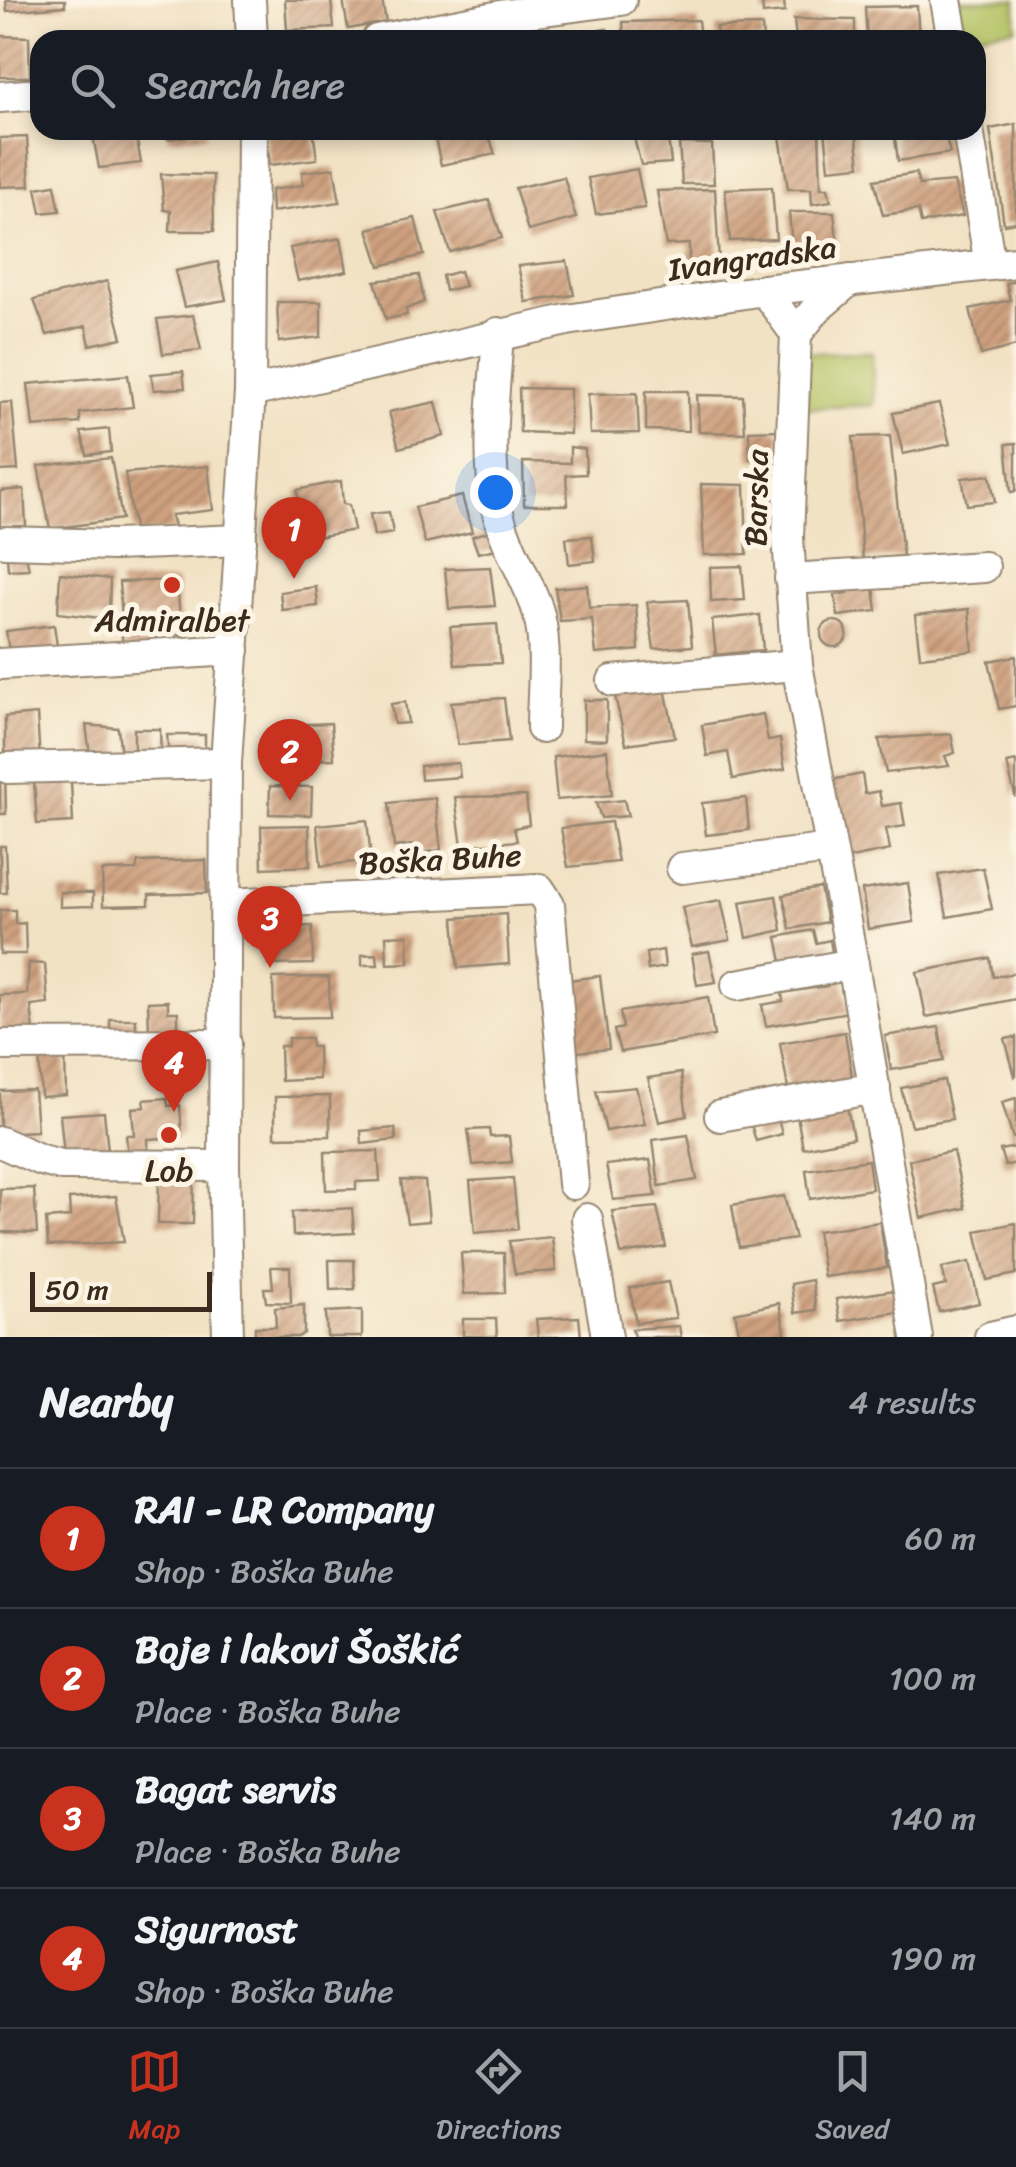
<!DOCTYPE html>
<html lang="en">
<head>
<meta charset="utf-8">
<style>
  body { margin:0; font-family:Sriracha,sans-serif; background:#242831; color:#f1f3f6 }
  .scale { position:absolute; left:30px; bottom:25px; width:182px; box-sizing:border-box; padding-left:10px; border:5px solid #3b2a1e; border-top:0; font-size:28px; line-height:35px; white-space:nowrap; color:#3b2a1e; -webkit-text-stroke:8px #fcf5e5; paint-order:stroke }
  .you { position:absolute; left:495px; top:492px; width:35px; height:35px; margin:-25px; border:8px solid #fff; border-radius:50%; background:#1a73e8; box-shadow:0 0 0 15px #1a73e833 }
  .badge { display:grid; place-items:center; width:65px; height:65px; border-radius:50%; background:#c8321e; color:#fff; font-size:32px; font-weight:700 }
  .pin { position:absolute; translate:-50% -82px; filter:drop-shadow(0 2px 5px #0008) }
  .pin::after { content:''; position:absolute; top:52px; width:35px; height:30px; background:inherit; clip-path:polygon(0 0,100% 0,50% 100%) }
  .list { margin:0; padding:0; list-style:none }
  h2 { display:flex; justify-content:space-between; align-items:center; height:130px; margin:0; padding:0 40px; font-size:42px }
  h2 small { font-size:32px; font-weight:400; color:#9ea1a6 }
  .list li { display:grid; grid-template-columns:65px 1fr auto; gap:30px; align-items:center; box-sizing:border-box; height:140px; padding:0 40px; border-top:2px solid #363941 }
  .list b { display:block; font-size:38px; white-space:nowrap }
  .list p { margin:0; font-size:32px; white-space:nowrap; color:#9ea1a6 }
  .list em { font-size:32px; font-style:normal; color:#9ea1a6 }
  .icon { flex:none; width:55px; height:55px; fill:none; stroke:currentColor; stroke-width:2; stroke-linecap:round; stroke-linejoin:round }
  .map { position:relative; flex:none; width:1016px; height:1337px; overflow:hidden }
  .search { position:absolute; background:#171b24; box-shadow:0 5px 15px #0003; left:30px; right:30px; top:30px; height:110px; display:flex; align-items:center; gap:25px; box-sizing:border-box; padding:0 35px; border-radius:30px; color:#9ea1a6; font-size:38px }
  .sheet { height:690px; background:#171b24 }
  nav { display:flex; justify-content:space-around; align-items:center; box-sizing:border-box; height:140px; border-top:2px solid #363941; background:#171b24; font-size:28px; color:#9ea1a6 }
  nav a { display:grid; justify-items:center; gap:5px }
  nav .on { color:#c8321e }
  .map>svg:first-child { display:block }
  .pitch { fill:#b4c365; stroke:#787642; stroke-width:2.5 }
  .building { fill:url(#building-hatch) }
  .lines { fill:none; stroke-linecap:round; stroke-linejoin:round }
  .minor-casing { stroke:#968671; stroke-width:34 }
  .minor { stroke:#fff; stroke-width:30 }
  .poi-dot { fill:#c8321e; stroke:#fcf5e5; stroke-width:4 }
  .labels { text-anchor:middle; stroke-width:10; stroke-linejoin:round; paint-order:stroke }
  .street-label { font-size:32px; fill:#3b2a1e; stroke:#fcf5e5 }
  .poi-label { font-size:32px; fill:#3b2a1e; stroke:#fcf5e5 }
</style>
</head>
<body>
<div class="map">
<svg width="1016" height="1337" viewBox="0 0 1016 1337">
  <defs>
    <pattern id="building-hatch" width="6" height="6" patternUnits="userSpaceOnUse" patternTransform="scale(2.5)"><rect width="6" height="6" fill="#cfa17f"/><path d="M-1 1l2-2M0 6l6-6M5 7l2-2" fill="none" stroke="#a98367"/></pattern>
  </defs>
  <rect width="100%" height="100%" fill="#fcf5e5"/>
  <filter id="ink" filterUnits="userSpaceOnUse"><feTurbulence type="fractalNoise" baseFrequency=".01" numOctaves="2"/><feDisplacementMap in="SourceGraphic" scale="20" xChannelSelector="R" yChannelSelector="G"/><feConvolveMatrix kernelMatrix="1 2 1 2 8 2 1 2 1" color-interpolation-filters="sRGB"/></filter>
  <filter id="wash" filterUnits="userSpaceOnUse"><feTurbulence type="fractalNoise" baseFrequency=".0048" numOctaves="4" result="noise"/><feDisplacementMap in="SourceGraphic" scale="40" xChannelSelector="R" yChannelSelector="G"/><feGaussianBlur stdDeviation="2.25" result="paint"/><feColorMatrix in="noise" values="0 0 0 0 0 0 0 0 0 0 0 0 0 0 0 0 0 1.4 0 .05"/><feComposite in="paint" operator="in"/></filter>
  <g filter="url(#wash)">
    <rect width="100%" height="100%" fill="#f2e2c4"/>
    <g class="pitch">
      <path d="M958 0H1016V28L963 36Z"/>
      <path d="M872 352 874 405 806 408 807 353Z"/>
    </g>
    <g id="blocks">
      <g class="building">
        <path d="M6 0H65V6L7 11Z"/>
        <path d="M285 0H331L334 28 287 30Z"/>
        <path d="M343 0H382L386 22 348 29Z"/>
        <path d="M762 0H784L785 12 763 14Z"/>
        <path d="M917 6 919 40H867L865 7Z"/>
        <path d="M794 19 855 20V40H796Z"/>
        <path d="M698 20 700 40H624L623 22Z"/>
        <path d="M762 26 763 40H717L716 27Z"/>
        <path d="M607 29 609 40H570L569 34Z"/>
        <path d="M0 36 29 37 30 77H0Z"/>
        <path d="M1016 124V222L1004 224 990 129Z"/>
        <path d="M92 130H135L141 163 99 168Z"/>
        <path d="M167 130H206L207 135 168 139Z"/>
        <path d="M265 130H313L317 159 270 165Z"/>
        <path d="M433 130H487L495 154 441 165Z"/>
        <path d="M632 130H667L671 163 641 165Z"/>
        <path d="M819 130 821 188H828L831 201 812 204 811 189H788L780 136Z"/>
        <path d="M825 130H856L860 166 829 169Z"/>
        <path d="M894 130H944L950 153 898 161Z"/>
        <path d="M27 137 30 186 0 187V138Z"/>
        <path d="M679 143 712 144 714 184H682Z"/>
        <path d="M334 168 340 202 272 212 271 190 303 185 302 172Z"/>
        <path d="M637 169 645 208 596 214 588 178Z"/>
        <path d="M916 173 919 185 954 182 963 216 921 223 918 210 883 215 874 180Z"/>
        <path d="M161 174 213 175 214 231H170L171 211 164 210Z"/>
        <path d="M564 177 576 218 528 231 515 188Z"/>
        <path d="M55 185 60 211 41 213 36 188Z"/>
        <path d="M772 187 776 239 730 241 725 189Z"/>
        <path d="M715 189 719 263 689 266V244L666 245 657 191Z"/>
        <path d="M489 200 502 238 450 252 437 212Z"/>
        <path d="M789 212H834L838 246 792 248Z"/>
        <path d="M415 218 424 255 380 266 368 229Z"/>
        <path d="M341 238 347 271 298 281 290 248Z"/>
        <path d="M567 261 574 295 526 302 518 266Z"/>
        <path d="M218 262 226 300 184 307 175 271Z"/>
        <path d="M460 271 465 286 445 291 442 276Z"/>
        <path d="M419 275 424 302 406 309 407 315 386 319 375 281Z"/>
        <path d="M1016 280V346L981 355 970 309 1010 300 1006 283Z"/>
        <path d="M107 281 122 338 90 345 86 326 47 335 34 300Z"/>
        <path d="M277 302H321V337L279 342Z"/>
        <path d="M193 315 201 350 163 354 157 319Z"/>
        <path d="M183 371 185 388 154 390 151 374Z"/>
        <path d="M128 375 133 407 80 413V423L33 427 28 384Z"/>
        <path d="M519 388 570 389V434L520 432Z"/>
        <path d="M646 391H688L689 431 646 430Z"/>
        <path d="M637 393 639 433 590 434 588 394Z"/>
        <path d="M697 395 743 396 745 433 699 432Z"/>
        <path d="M12 402 18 470 0 471V403Z"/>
        <path d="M436 402 444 436 399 448 389 412Z"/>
        <path d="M939 404 950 444 903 454 893 413Z"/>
        <path d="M109 429 111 452 87 455 81 432Z"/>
        <path d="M779 430V458L750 459 749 431Z"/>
        <path d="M890 436 903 556 863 560 853 437Z"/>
        <path d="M1016 443V491L1011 492 1006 444Z"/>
        <path d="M570 447 585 449 586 474 566 475 568 505H524L523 462 570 463Z"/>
        <path d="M111 458 122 519 50 529 38 466Z"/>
        <path d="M208 466 213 510 171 515 175 530 135 534 125 473Z"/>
        <path d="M990 475 995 502 967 505 962 478Z"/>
        <path d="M341 481 343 504 349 505 354 530 296 541 290 514 301 512 297 490Z"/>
        <path d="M701 484 745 485 747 554 704 555Z"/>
        <path d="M24 489 26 526 0 527V491Z"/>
        <path d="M462 496 472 532 425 543 415 507Z"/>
        <path d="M389 512 393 533 374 536 370 514Z"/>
        <path d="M491 531 497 549 478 553 472 536Z"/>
        <path d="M592 536 595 561 569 564 566 538Z"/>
        <path d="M26 556 29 569 8 570 7 557Z"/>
        <path d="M742 566 745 600 711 602 710 567Z"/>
        <path d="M490 567 495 606 449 609 445 569Z"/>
        <path d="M60 573 110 579 109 619 58 613Z"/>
        <path d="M873 579 877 611 838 616 835 595 848 593 846 583Z"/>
        <path d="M177 580 180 619H122L119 582Z"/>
        <path d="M587 585 589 608 636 605 639 650 596 654 592 619 560 621 555 588Z"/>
        <path d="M316 587 318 606 282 610 280 592Z"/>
        <path d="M688 600 692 646 654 649 647 602Z"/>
        <path d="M969 609 973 651 920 657 915 615Z"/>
        <path d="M760 615 763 650 716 655 712 620Z"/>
        <circle cx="834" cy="634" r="13"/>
        <path d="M155 623 159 649 123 651 121 624Z"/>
        <path d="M497 624 501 663 455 665 450 627Z"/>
        <path d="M54 625 58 653 10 658 6 631Z"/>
        <path d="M169 625H188L189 634 170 635Z"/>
        <path d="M1016 656V706L999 709 989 661Z"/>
        <path d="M664 684 675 737 626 744 614 692Z"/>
        <path d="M504 698 509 741 458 745 451 702Z"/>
        <path d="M584 700H607V740L584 739Z"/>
        <path d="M405 702 408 723 394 724 391 704Z"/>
        <path d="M37 714 40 760 5 759V717Z"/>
        <path d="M763 714 768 741 780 739 785 769 733 779 728 752 707 756 702 725Z"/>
        <path d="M331 723 334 759 291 760 288 725Z"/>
        <path d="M86 725 118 728 121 756 90 755Z"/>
        <path d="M134 729H160L161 757 134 756Z"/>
        <path d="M951 734 955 753 945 756 949 766 886 773 879 739Z"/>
        <path d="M167 735H205V755L169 757Z"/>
        <path d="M607 750 612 795 557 800 553 757Z"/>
        <path d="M1016 761V795L1015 796 1007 763Z"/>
        <path d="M458 763 460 777 421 780 420 766Z"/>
        <path d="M0 769H5L6 814H0Z"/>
        <path d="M862 774 865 794 879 791 882 806 901 803 905 826 886 829 890 850 846 859 831 780Z"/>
        <path d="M34 781 71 782 73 822 37 824Z"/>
        <path d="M270 786 312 787 311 815 269 814Z"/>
        <path d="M526 796 529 825 514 828 517 841 462 846 455 797Z"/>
        <path d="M435 798 441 850 416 854 415 845 394 847 389 803Z"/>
        <path d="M746 798 749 830 706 835 702 803Z"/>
        <path d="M624 800 628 816 601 818 596 803Z"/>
        <path d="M367 820 371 860 321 866 317 825Z"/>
        <path d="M611 822 618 862 568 867 561 828Z"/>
        <path d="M309 825 310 866 262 868 261 826Z"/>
        <path d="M0 846H5L7 893H0Z"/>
        <path d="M206 860 207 893 149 895V905L103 906 102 871 136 870 138 862Z"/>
        <path d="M983 868 992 909 947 917 939 875Z"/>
        <path d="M908 883 914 922 868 929 862 890Z"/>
        <path d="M820 888 827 922 790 929 783 895Z"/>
        <path d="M60 892 93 893V906L60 907Z"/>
        <path d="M776 896 782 930 747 938 740 902Z"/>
        <path d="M721 900 730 940 692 947 682 907Z"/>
        <path d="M0 910H15V924L25 923 26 954H0Z"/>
        <path d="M506 914 509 964 458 968 454 918Z"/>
        <path d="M312 926 313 964 269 965 268 928Z"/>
        <path d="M813 930 816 943 830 940 833 957 783 967 777 937Z"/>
        <path d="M408 935 409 963 387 964 386 936Z"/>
        <path d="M663 950 665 967 648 970 646 953Z"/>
        <path d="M709 951 716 982 697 985 692 954Z"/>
        <path d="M377 954 378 965H362V955Z"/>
        <path d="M990 958 993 977 1016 973V999L926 1017 917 972Z"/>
        <path d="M29 963 45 964 48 1004 31 1006 34 1032 0 1033V995L27 994Z"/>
        <path d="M600 976 609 1049 568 1053 561 981Z"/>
        <path d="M842 976 849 1012 766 1026 762 1005 783 1001 782 993 827 986 826 978Z"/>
        <path d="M329 977 330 1017 274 1018 273 978Z"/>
        <path d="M708 997 714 1036 620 1052 614 1030 623 1028 620 1012Z"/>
        <path d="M168 1001V1012H178V1031H149L148 1002Z"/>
        <rect x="110" y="1019" width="26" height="12"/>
        <path d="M939 1027 944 1061 891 1070 885 1036Z"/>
        <path d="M845 1032 853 1083 789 1094 780 1043Z"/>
        <path d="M1016 1037V1075L1015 1076 1005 1039Z"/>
        <path d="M288 1038H311V1047H318L319 1079 281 1081 280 1046H288Z"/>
        <path d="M39 1051 65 1054 66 1095 41 1097Z"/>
        <path d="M681 1073 687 1116 659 1122 648 1078Z"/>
        <path d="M944 1080 952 1119 911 1126 901 1088Z"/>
        <path d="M636 1087 645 1124 606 1131 596 1091Z"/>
        <path d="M34 1090 37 1131 0 1133V1091Z"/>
        <path d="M330 1096V1136L275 1137V1097Z"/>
        <path d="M167 1098 168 1106 180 1105 182 1137 148 1139V1157L128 1158 126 1135H134L132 1108 145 1107 144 1100Z"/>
        <path d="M1016 1098V1137L1013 1138 1002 1102Z"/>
        <path d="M846 1101 853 1138 803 1148 796 1110Z"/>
        <path d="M104 1112 108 1151 64 1155 60 1115Z"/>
        <path d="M777 1115 782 1134 756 1141 750 1121Z"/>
        <path d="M395 1128 396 1140 362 1144 361 1131Z"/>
        <path d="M489 1129 490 1137 509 1136 512 1162 473 1165 468 1130Z"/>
        <path d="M688 1135 697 1180 659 1186 653 1140Z"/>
        <path d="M1015 1147 1016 1163 1005 1166 1000 1150Z"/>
        <path d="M378 1151 380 1181 356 1182V1189L326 1190 325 1152Z"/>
        <path d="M953 1151 965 1208 921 1218 909 1160Z"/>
        <path d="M650 1160 656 1196 613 1200 606 1165Z"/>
        <path d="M868 1160 872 1189 810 1199 806 1170Z"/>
        <path d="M194 1173 193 1224H158L159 1175Z"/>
        <path d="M513 1178 518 1229 475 1233 470 1181Z"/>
        <path d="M401 1180 425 1181 429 1221 407 1223Z"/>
        <path d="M34 1188 37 1233 1 1232 0 1189Z"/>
        <path d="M116 1196 124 1242 48 1246 46 1219 70 1217 69 1199Z"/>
        <path d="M784 1196 795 1239 739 1247 732 1205Z"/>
        <path d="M657 1207 666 1247 621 1254 612 1211Z"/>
        <path d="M352 1208 354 1233 293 1236 292 1212Z"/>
        <path d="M880 1222 887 1268 824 1277 817 1231Z"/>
        <path d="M1016 1223V1274L987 1280 976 1231Z"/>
        <path d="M552 1237 556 1271 515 1274 509 1241Z"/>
        <path d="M461 1253H504L505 1293 464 1294Z"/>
        <path d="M329 1260H354L355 1289 330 1290Z"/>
        <path d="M970 1262 979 1303 939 1312 933 1288 946 1285 942 1268Z"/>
        <path d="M271 1267H290L291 1303 266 1302 264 1288H273Z"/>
        <path d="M812 1280 816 1310 795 1313 791 1284Z"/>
        <path d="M668 1282 676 1318 636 1323 630 1288Z"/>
        <path d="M895 1290 898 1312 840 1321 836 1299Z"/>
        <path d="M779 1303 786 1337H740L735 1313Z"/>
        <path d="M304 1305V1333L298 1337H255V1327H276L275 1308Z"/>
        <path d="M362 1310V1337H327L326 1312Z"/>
        <path d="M579 1317 581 1337H538L536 1319Z"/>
        <path d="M463 1319H496L497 1337 463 1336Z"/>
        <path d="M679 1326 681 1337H634L632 1329Z"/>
      </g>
    </g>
  </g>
  <g filter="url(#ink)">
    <use href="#blocks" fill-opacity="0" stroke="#968671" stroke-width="2.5"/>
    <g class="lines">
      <g class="minor-casing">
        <g id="minor">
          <path d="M250 0 252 40"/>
          <path d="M946 0 953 40"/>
          <path d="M377 40 506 15 621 0"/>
          <path d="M0 97 40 94"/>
          <path d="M968 130 990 265"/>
          <path d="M764 290 796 334 788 538 797 665 853 964 917 1337"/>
          <path d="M498 333C495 388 486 449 496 504 503 541 523 570 536 605 549 642 542 690 542 728"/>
          <path d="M796 334 817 308 850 280"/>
          <path d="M250 392 567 320 764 290 1016 262"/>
          <path d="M5 542 114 545 241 540"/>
          <path d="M790 579 984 567"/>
          <path d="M0 664 234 650"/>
          <path d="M613 681 797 665"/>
          <path d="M8 768 226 763"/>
          <path d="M682 868 830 849"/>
          <path d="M226 904 539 889 549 904 573 1184"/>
          <path d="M737 985 853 964"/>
          <path d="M0 1045 226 1044"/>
          <path d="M720 1116 875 1088"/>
          <path d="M0 1142 41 1160 61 1165 224 1166"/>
          <path d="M587 1219 607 1337"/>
          <path d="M228 1337 224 1166 226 763 250 392 252 130"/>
          <path d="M990 1337 1016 1331"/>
        </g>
      </g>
      <use href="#minor" class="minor"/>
    </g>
  </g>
  <g class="poi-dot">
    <circle cx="172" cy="585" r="10"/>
    <circle cx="169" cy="1135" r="10"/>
  </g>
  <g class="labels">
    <g class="street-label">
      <text transform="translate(752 258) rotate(-8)" y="11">Ivangradska</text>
      <text transform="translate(756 498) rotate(-89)" y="11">Barska</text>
      <text transform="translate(440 859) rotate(-3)" y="11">Boška Buhe</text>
    </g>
    <g class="poi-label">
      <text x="172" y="631">Admiralbet</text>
      <text x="169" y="1181">Lob</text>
    </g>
  </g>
</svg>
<div class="scale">50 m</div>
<div class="you"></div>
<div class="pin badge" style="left:294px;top:579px">1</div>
<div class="pin badge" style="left:290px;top:801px">2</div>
<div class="pin badge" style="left:270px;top:968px">3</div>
<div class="pin badge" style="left:174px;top:1112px">4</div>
<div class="search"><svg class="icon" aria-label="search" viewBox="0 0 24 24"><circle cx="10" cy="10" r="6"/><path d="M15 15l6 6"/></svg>Search here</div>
</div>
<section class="sheet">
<h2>Nearby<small>4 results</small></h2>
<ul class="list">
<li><span class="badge">1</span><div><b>RAI - LR Company</b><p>Shop · Boška Buhe</p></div><em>60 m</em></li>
<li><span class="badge">2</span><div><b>Boje i lakovi Šoškić</b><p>Place · Boška Buhe</p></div><em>100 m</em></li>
<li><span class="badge">3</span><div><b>Bagat servis</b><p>Place · Boška Buhe</p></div><em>140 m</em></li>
<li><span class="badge">4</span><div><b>Sigurnost</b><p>Shop · Boška Buhe</p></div><em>190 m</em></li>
</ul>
</section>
<nav>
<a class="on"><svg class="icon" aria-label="map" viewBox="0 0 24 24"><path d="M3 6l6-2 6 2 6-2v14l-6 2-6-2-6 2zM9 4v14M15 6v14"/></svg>Map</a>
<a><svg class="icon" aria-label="directions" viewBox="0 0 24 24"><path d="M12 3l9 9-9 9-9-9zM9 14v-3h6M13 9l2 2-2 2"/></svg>Directions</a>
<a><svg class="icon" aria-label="saved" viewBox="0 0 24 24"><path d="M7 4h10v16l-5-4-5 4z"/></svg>Saved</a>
</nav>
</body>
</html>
